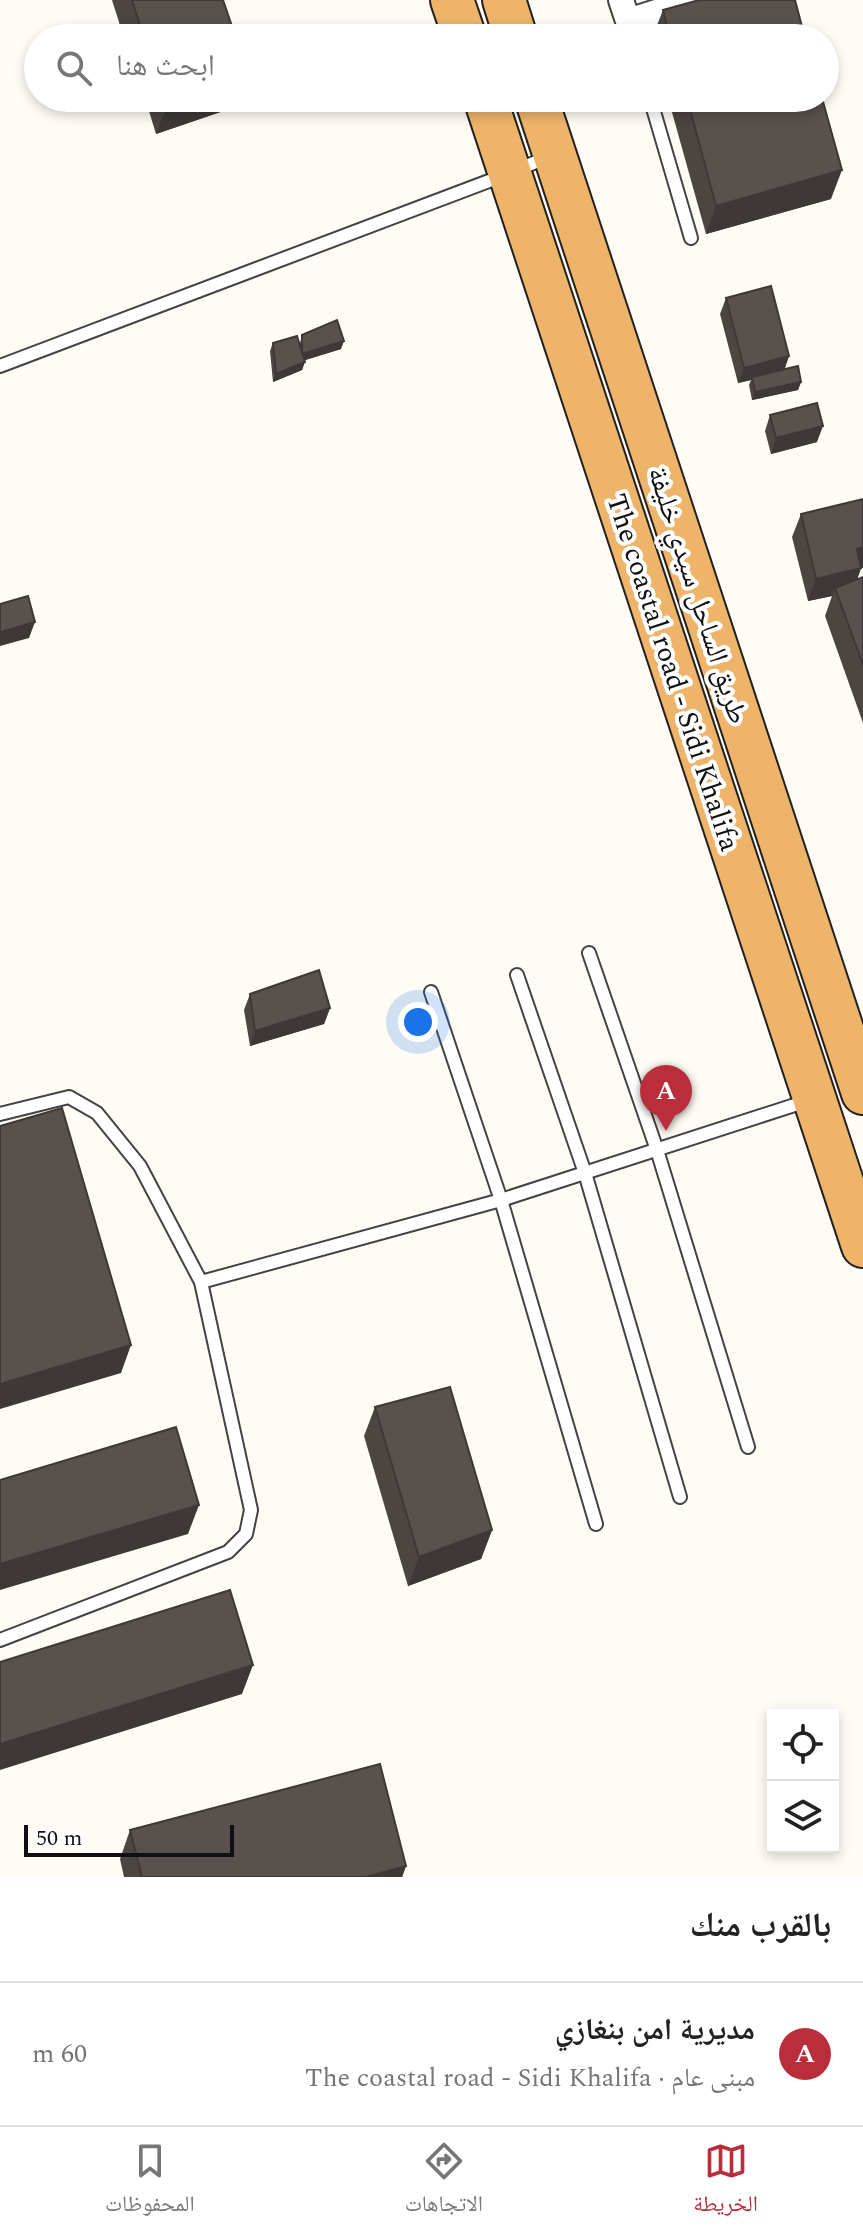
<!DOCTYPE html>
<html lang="ar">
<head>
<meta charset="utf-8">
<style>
  body { margin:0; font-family:Spectral,"Noto Naskh Arabic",serif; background:#f2f2f2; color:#222; direction:rtl }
  .controls { position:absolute; right:24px; bottom:24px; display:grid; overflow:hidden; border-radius:0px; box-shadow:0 4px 12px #0003 }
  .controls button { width:72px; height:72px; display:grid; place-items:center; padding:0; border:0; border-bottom:2px solid #e0e0e0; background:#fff; color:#222; font:40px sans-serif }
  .scale { position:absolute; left:24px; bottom:20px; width:210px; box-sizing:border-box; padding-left:8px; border:4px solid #101010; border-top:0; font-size:22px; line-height:28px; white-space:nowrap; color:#101010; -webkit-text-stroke:6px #fff; paint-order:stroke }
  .you { position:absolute; left:418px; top:1022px; width:28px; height:28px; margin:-20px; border:6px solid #fff; border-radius:50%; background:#1a73e8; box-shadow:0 0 0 12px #1a73e833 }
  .badge { display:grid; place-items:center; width:52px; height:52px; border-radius:50%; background:#ba2e3c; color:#fff; font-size:26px; font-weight:700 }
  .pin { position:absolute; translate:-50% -66px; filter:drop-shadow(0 2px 4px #0008) }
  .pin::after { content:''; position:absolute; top:42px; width:28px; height:24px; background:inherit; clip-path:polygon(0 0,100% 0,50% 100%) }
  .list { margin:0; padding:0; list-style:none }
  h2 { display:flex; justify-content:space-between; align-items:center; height:104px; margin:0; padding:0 32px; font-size:34px }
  h2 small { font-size:26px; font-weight:400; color:#767676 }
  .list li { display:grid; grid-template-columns:52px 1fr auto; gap:24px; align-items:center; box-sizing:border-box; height:144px; padding:0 32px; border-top:2px solid #e0e0e0 }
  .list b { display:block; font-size:30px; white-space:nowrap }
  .list p { margin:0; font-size:26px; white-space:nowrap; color:#767676 }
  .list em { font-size:26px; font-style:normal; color:#767676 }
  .icon { flex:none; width:44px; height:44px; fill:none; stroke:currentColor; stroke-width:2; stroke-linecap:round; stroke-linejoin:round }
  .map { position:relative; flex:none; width:863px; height:1877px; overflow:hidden; direction:ltr }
  .search { position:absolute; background:#fff; box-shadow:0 4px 12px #0003; left:24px; right:24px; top:24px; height:88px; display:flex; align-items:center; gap:20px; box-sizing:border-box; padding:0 28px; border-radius:44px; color:#767676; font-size:30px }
  .sheet { height:248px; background:#fff }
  nav { display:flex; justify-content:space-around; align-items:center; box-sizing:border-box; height:112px; border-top:2px solid #e0e0e0; background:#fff; font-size:22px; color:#767676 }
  nav a { display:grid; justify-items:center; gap:4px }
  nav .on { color:#ba2e3c }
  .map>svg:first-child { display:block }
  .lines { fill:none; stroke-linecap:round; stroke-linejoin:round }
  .service-casing { stroke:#434343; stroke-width:16 }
  .minor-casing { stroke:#434343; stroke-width:28 }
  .trunk-casing { stroke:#212121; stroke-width:46 }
  .service { stroke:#fff; stroke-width:12 }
  .minor { stroke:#fff; stroke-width:24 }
  .trunk { stroke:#eeb46a; stroke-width:42 }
  .wall { fill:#4c4642 }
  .shaded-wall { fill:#3e3936 }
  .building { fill:#58514d; stroke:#3e3936; stroke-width:2 }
  .labels { text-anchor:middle; stroke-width:8; stroke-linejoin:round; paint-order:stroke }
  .street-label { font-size:28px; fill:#101010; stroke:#fff }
</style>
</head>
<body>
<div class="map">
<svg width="863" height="1877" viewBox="0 0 863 1877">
  <rect width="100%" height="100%" fill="#fefcf4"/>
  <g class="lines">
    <g class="service-casing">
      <g id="service">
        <path d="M650 98 691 238"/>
        <path d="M0 366 510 173 550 156"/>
        <path d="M589 953 657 1150 748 1447"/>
        <path d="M517 975 585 1173 680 1497"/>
        <path d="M431 992 501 1200 596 1524"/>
        <path d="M0 1114 69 1097 97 1113 140 1166 201 1282 251 1510 246 1534 228 1552 0 1640"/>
        <path d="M201 1282 501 1200 807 1101"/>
      </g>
    </g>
    <g class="minor-casing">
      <path id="minor" d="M621 0 628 21 694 0"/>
    </g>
    <g class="trunk-casing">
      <g id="trunk">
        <path d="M452 0 465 38"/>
        <path d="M504 0 516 38"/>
        <path d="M485 98 863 1246"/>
        <path d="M536 98 863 1093"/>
      </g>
    </g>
    <use href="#service" class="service"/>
    <use href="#minor" class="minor"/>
    <use href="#trunk" class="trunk"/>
  </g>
  <g class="wall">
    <path d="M112 0H223L236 38H124Z"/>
    <path d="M663 10 805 38H652Z"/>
    <path d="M145 98H241L238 106 156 134Z"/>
    <path d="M668 98H822L831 199 706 234Z"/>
    <path d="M726 298 789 356 784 369 801 382 798 390 752 400 749 385 751 380 738 383 720 314Z"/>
    <path d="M302 335 341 349 305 360 302 370 273 382 270 351 273 343H300Z"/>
    <path d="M770 415 817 442 771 454 765 431Z"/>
    <path d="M863 499V568H861L857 580 863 577V723L825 616 832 596 808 601 792 537 801 514Z"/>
    <path d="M250 994 330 1008 324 1024 250 1046 244 1010Z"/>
    <path d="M375 1407 492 1530 481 1559 408 1586 364 1436Z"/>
    <path d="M130 1830 406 1866 402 1877H124L120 1859Z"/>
  </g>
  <g class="shaded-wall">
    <path d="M187 98H241L238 106 156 134 167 105Z"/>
    <path d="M842 170 831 199 706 234 716 206Z"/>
    <path d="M344 341 341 349 299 362 302 354Z"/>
    <path d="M789 356 784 371 752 377 751 380 738 383 744 368Z"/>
    <path d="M305 362 302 370 273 382 276 374Z"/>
    <path d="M801 382 798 390 752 400 755 392Z"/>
    <path d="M823 426 817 442 771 454 776 438Z"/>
    <path d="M863 547V568H861L853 591 835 588 832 596 808 601 816 579 857 549Z"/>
    <path d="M35 622 29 638 0 646V632Z"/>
    <path d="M330 1008 324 1024 250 1046 255 1031Z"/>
    <path d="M131 1345 121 1373 0 1409V1384Z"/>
    <path d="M199 1505 188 1534 0 1590V1564Z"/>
    <path d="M492 1530 481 1559 408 1586 419 1557Z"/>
    <path d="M253 1665 242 1694 0 1770V1744Z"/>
    <path d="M406 1866 402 1877H366Z"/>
  </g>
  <g class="building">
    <path d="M132 0H223L236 38H144Z"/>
    <path d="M699 0H795L805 38H670L663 10Z"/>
    <path d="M165 98H187L167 105Z"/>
    <path d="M687 98H822L842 170 716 206Z"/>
    <path d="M771 286 789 356 744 368 726 298Z"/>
    <path d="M337 320 344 341 302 354V335Z"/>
    <path d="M297 336 305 362 276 374 273 343Z"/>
    <path d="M798 366 801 382 755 392 752 377Z"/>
    <path d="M817 403 823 426 776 438 770 415Z"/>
    <path d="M863 499V547L857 549 861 568 816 579 801 514Z"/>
    <path d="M863 577V665L835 588Z"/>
    <path d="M28 596 35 622 0 632V604Z"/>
    <path d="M319 970 330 1008 255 1031 250 994Z"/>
    <path d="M62 1108 131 1345 0 1384V1126Z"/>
    <path d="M450 1387 492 1530 419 1557 375 1407Z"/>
    <path d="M176 1427 199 1505 0 1564V1480Z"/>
    <path d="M230 1590 253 1665 0 1744V1662Z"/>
    <path d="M380 1764 406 1866 366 1877H142L130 1830Z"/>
  </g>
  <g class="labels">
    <g class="street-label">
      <text transform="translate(699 595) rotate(72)" y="10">طريق الساحل سيدي خليفة</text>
      <text transform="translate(674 672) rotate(72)" y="10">The coastal road - Sidi Khalifa</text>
    </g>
  </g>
</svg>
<div class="controls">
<button><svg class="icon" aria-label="locate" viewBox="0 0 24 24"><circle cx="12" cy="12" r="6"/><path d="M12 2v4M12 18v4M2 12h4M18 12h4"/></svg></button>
<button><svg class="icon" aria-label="layers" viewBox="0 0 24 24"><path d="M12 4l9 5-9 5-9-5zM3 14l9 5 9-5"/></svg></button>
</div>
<div class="scale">50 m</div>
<div class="you"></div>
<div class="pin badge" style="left:666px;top:1131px">A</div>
<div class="search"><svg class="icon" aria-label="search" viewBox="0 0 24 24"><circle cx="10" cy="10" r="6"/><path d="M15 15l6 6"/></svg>ابحث هنا</div>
</div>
<section class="sheet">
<h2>بالقرب منك<small></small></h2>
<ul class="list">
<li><span class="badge">A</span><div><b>مديرية امن بنغازي</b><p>مبنى عام · The coastal road - Sidi Khalifa</p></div><em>60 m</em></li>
</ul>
</section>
<nav>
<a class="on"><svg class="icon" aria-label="map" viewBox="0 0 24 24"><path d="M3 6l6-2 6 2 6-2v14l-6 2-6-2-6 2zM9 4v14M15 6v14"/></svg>الخريطة</a>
<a><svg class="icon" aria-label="directions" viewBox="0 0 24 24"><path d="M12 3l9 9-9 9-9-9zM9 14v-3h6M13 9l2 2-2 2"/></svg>الاتجاهات</a>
<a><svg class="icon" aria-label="saved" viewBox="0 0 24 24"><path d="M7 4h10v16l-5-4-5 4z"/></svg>المحفوظات</a>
</nav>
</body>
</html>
